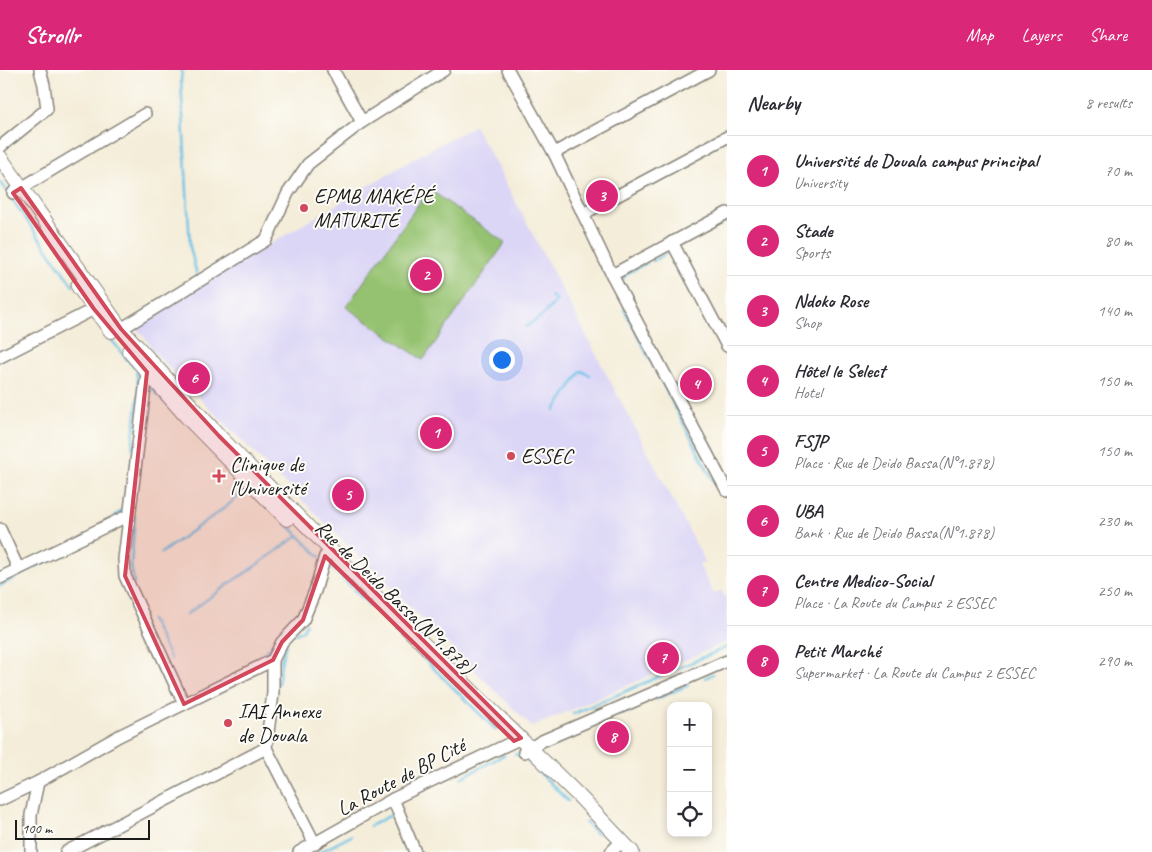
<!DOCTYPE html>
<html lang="en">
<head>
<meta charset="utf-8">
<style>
  body { margin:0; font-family:Caveat,sans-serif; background:#f2f2f3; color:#2b2b33 }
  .controls { position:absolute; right:15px; bottom:15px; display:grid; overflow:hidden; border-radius:10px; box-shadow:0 2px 8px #0003 }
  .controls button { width:45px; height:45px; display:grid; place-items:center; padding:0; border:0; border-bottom:1px solid #e1e1e2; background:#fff; color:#2b2b33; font:25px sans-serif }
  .scale { position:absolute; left:15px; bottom:12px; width:135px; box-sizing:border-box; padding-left:5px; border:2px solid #1c1c1c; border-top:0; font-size:14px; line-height:18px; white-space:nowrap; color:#1c1c1c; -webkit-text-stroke:4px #fdfcf7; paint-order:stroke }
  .you { position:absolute; left:501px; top:289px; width:18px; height:18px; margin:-12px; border:4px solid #fff; border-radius:50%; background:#1a73e8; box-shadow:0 0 0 8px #1a73e833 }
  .badge { display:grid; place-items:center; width:32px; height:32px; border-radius:50%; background:#db2777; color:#fff; font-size:16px; font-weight:700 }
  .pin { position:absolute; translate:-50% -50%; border:2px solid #fff; box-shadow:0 1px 5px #0006 }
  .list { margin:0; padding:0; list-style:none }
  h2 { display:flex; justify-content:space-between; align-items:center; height:65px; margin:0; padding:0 20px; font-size:21px }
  h2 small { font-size:16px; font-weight:400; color:#7c7c81 }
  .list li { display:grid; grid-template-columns:32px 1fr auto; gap:15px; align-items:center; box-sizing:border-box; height:70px; padding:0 20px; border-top:1px solid #e1e1e2 }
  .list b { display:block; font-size:19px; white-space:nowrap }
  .list p { margin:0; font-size:16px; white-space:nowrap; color:#7c7c81 }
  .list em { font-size:16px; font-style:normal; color:#7c7c81 }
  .icon { flex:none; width:28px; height:28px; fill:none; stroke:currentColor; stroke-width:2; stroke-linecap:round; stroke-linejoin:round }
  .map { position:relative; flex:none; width:727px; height:782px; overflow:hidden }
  header { display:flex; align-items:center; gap:30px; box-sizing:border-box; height:70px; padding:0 25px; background:#db2777; color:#fff }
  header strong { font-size:24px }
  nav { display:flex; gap:28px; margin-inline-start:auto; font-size:18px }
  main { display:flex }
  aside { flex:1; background:#fff }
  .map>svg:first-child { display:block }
  .built { fill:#dcd6f6 }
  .green { fill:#95c270; stroke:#586f46 }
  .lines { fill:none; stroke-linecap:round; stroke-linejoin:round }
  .stream { stroke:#69c1e6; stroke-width:2.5 }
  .minor-casing { stroke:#88847a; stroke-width:14 }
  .major-casing { stroke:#88847a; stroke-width:16 }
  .minor { stroke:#fff; stroke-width:11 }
  .major { stroke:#fff; stroke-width:14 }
  .marked { fill:#d1495b; fill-opacity:0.2; stroke:#d1495b; stroke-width:4; stroke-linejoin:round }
  .poi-dot { fill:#d1495b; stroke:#fdfcf7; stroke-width:2 }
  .labels { text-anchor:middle; stroke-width:4; stroke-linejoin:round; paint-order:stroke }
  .poi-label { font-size:21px; fill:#1c1c1c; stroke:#fdfcf7; text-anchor:start }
  .street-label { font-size:21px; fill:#1c1c1c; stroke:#fdfcf7 }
</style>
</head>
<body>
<header>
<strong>Strollr</strong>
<nav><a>Map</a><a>Layers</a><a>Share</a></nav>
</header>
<main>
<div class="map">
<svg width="727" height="782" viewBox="0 0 727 782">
  <rect width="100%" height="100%" fill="#fdfcf7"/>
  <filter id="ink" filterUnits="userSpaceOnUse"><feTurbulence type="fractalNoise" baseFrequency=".02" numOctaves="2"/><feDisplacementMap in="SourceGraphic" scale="10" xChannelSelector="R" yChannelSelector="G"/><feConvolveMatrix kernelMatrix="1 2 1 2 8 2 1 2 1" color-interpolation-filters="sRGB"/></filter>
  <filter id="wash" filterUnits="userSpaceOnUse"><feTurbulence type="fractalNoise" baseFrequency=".0096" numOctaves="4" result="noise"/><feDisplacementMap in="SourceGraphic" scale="20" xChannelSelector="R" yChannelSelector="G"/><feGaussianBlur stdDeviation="1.12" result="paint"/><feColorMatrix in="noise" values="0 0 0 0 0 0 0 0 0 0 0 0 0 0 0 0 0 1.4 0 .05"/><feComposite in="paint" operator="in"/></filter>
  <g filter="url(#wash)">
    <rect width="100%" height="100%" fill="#f4edd9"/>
    <path class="built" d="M474 56 489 81 705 491 699 495 714 524 721 520 727 532V572L532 657 210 339 154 282 149 273 134 255 420 85Z"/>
    <path class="green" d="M429 119 505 173 423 290 346 237Z"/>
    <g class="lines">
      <g class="stream">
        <path d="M182 0 181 10 190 177 197 205"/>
        <path d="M0 112 73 216"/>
        <path d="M681 175 727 151"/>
        <path d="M653 191 671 181"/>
        <path d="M600 194 604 201"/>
        <path d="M622 214C621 203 638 198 647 193"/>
        <path d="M624 239 717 418"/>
        <path d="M526 257 543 245 557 230 551 226"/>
        <path d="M108 266 133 296"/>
        <path d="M149 319 150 317 168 335"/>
        <path d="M555 340 581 301 590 305"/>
        <path d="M132 378 139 318 136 303 137 302"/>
        <path d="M115 446 125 438"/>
        <path d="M287 454 320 487"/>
        <path d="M161 483 227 436 249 417"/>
        <path d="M35 497 47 491"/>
        <path d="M327 498 328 495 334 500 496 660"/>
        <path d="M241 506 299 465"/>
        <path d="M134 513 131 495 135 446"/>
        <path d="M0 516 31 499"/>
        <path d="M215 524 240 506"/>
        <path d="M187 544 213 525"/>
        <path d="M151 550 171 589"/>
        <path d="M294 552 301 539"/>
        <path d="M296 564 303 560 306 554"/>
        <path d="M262 585 277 571"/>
        <path d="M705 608 713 604"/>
        <path d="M278 614 282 588 286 575"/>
        <path d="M656 629 688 615"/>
        <path d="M573 644 727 577"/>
        <path d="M620 645 638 637"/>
        <path d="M515 684 523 686 568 731"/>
        <path d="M461 708 504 685"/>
        <path d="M585 752 597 764"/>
        <path d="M370 756 395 743"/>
        <path d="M320 782 351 766"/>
      </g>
    </g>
  </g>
  <g filter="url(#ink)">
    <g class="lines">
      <g class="minor-casing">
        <g id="minor">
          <path d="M333 0 362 52"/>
          <path d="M508 0 554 83 612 205 727 421"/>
          <path d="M0 77 47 39 44 15 40 0"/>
          <path d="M554 83 709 0"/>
          <path d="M13 123 145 44"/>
          <path d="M583 144 727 67"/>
          <path d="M672 172 727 276"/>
          <path d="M612 205 727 143"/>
          <path d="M121 259 266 170 288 123 308 94 362 52 444 0"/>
          <path d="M0 287 94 239"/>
          <path d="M147 302 124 489 125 506 184 634"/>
          <path d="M0 459 18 498"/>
          <path d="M0 508 129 445"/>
          <path d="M524 682 542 671 727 591"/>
          <path d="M393 729 415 782"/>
          <path d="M0 730 38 712 119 666 273 590"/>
          <path d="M315 774 266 678 273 623V590L282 572 303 550 315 521 325 486"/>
          <path d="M31 782V745L38 712"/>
          <path d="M66 782 266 678"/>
          <path d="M299 782 393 729 521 668"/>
          <path d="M611 782 617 776"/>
        </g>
      </g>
      <g class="major-casing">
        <g id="major">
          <path d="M0 87 121 259 219 366 399 550 579 726 632 782"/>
          <path d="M78 216 111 261"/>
          <path d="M129 281 186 346 287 449"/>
        </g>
      </g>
      <use href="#minor" class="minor"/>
      <use href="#major" class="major"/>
    </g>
  </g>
  <path class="marked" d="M21 118 121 259 219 366 521 668 514 671 325 486 303 550 282 572 273 590 184 634 125 506 147 302 94 239 24 138 13 123Z"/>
  <g class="poi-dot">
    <circle cx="304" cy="138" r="5"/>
    <circle cx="511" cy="386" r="5"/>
    <path d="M216.5 398.5h5v5h5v5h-5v5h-5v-5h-5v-5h5z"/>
    <circle cx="228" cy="653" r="5"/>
  </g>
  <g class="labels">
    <g class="poi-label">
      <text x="314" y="133">EPMB MAKÉPÉ<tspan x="314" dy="24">MATURITÉ</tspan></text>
      <text x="521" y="393">ESSEC</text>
      <text x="230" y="401">Clinique de<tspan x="230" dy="24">l'Université</tspan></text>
      <text x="238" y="648">IAI Annexe<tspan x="238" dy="24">de Douala</tspan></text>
    </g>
    <g class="street-label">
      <text transform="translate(395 527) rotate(44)" y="7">Rue de Deido Bassa(N°1.878)</text>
      <text transform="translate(401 707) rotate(-28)" y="7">La Route de BP Cité</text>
    </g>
  </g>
</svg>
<div class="controls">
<button>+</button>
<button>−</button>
<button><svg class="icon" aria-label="locate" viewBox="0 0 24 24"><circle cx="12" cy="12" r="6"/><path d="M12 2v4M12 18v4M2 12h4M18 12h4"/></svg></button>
</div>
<div class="scale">100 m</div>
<div class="you"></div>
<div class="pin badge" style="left:436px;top:363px">1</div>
<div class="pin badge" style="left:426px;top:205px">2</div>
<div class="pin badge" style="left:602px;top:126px">3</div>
<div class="pin badge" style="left:696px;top:314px">4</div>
<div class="pin badge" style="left:348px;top:425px">5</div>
<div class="pin badge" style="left:194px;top:308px">6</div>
<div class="pin badge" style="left:663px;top:588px">7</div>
<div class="pin badge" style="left:613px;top:667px">8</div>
</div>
<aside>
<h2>Nearby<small>8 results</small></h2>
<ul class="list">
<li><span class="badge">1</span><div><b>Université de Douala campus principal</b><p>University</p></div><em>70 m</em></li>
<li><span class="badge">2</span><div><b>Stade</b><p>Sports</p></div><em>80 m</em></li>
<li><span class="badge">3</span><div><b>Ndoko Rose</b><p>Shop</p></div><em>140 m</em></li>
<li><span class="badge">4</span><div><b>Hôtel le Select</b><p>Hotel</p></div><em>150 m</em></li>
<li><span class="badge">5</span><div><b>FSJP</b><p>Place · Rue de Deido Bassa(N°1.878)</p></div><em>150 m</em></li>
<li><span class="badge">6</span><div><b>UBA</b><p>Bank · Rue de Deido Bassa(N°1.878)</p></div><em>230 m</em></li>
<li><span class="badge">7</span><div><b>Centre Medico-Social</b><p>Place · La Route du Campus 2 ESSEC</p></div><em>250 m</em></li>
<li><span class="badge">8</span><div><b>Petit Marché</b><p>Supermarket · La Route du Campus 2 ESSEC</p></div><em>290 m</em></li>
</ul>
</aside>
</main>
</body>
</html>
